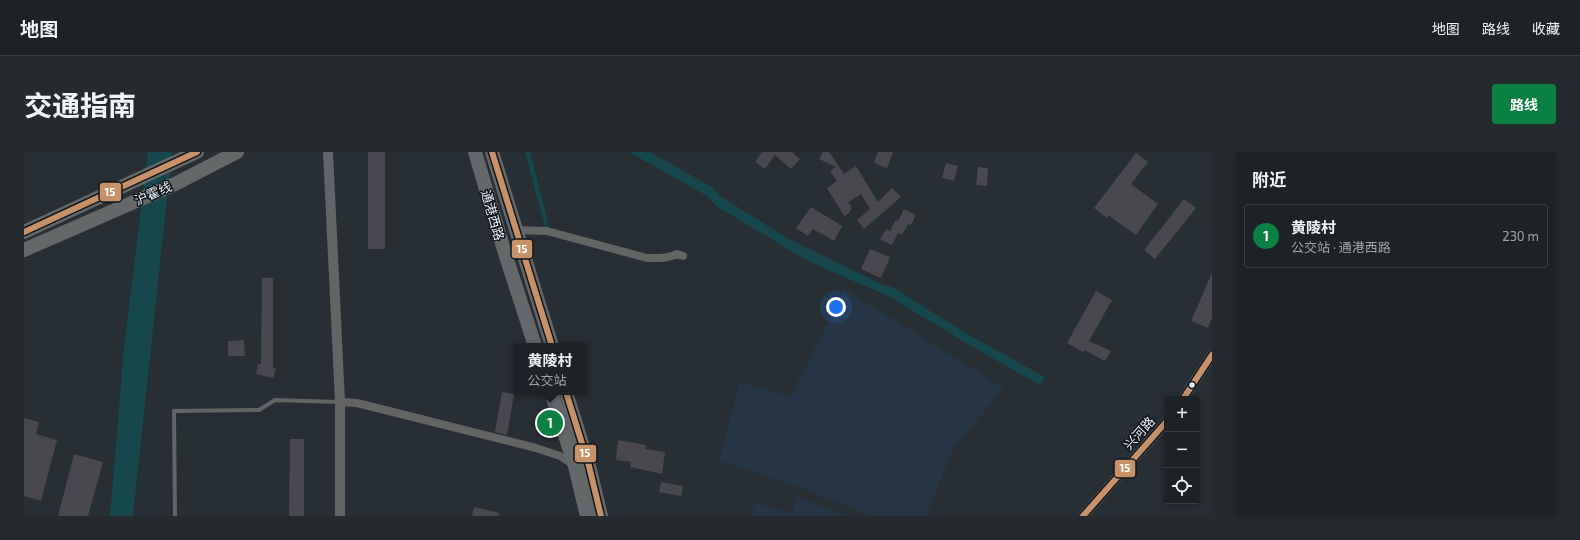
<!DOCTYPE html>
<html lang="zh">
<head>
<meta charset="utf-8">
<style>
  body { margin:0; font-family:"Exo 2","Noto Sans SC",sans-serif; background:#252a2f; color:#f1f3f6 }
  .controls { position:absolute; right:12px; bottom:12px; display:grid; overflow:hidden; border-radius:4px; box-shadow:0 2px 10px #0003 }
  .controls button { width:36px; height:36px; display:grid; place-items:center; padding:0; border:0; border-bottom:1px solid #3b3f44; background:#1d2227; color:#f1f3f6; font:20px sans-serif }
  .you { position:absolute; left:812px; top:155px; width:14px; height:14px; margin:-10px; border:3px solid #fff; border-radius:50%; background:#1a73e8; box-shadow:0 0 0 6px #1a73e833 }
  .badge { display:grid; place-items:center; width:26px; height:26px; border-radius:50%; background:#0b8043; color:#fff; font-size:13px; font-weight:700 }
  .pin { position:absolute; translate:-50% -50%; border:2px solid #fff; box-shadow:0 1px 4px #0006 }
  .popup { position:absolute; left:489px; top:191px; width:74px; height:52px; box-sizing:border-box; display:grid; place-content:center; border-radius:4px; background:#1d2227; filter:drop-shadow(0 1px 3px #0005); font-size:13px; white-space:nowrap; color:#a0a4a7 }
  .popup b { font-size:15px; color:#f1f3f6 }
  .popup::after { content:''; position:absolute; left:50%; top:100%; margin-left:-8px; border:8px solid transparent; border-top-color:#1d2227 }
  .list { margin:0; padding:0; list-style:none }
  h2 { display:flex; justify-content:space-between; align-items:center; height:52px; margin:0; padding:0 16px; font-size:17px }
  h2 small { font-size:13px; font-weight:400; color:#a0a4a7 }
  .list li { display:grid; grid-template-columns:26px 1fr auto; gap:12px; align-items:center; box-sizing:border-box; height:64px; margin:0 8px 8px; padding:0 8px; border:1px solid #3b3f44; border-radius:4px }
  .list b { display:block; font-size:15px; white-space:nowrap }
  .list p { margin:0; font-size:13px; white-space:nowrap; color:#a0a4a7 }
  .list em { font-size:13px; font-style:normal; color:#a0a4a7 }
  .icon { flex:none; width:22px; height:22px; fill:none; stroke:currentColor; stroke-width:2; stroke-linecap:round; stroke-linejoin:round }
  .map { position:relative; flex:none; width:1188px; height:364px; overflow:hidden; border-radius:4px }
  header { display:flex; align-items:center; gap:24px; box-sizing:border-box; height:56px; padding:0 20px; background:#1d2227; border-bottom:1px solid #3b3f44 }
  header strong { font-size:19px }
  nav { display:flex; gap:22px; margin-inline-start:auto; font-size:14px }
  .intro { display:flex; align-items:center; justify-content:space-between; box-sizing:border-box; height:96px; padding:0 24px }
  h1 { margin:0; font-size:28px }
  .button { padding:10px 18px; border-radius:4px; background:#0b8043; color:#fff; font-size:14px; font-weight:700 }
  main { display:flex; gap:24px; padding:0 24px }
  aside { flex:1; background:#1d2227; border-radius:4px; box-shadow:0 2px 10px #0003 }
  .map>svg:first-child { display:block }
  .built { fill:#253545 }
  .water { fill:#15474c }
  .building { fill:#49494d }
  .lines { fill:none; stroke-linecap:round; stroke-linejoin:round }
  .service { stroke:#636464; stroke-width:4 }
  .minor { stroke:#636464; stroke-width:8 }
  .tertiary { stroke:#636464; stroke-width:10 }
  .trunk { stroke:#656868; stroke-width:14 }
  .bus-1-casing { stroke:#10151b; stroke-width:9 }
  .bus-1 { stroke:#c7916a; stroke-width:6 }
  .bus-dot { fill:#e8f0f8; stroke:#10151b; stroke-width:1.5 }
  .labels { text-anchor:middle; stroke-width:3; stroke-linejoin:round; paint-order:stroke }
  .street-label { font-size:13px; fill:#e8f0f8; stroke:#10151b }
  .line-badge { stroke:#10151b; stroke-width:1.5 }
  .badge-label { font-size:11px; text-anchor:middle; font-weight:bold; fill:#fff }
</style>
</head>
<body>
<header>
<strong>地图</strong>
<nav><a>地图</a><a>路线</a><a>收藏</a></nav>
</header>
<div class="intro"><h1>交通指南</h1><a class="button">路线</a></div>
<main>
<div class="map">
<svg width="1188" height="364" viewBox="0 0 1188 364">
  <rect width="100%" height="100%" fill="#272e34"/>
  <g class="built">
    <path d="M821 137 980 236 929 297 902 364H847L775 335 695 309 716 229 766 245Z"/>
    <path d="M774 345 824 364H726L731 350 767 362Z"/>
  </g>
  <g class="water">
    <path d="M124 0H148L109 364H86L100 195Z"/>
    <path d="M501 0H506L522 62 524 75H521Z"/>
    <path d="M605 0H626L688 35 698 45 763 86 857 132 870 136 940 180 1021 225 1016 233 947 194 866 145 784 109 692 54 683 44Z"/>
  </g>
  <g class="building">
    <rect x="344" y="0" width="17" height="97"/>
    <path d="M738 0H768L776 7 767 17 751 3 741 17 731 10Z"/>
    <path d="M799 0H805L820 22 832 14 854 50 868 36 877 45 840 77 833 68 846 57 837 42 824 50 828 56 825 61 820 64 803 36 813 29 806 19 812 15 795 7Z"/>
    <path d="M854 0H869L863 16 850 11Z"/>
    <path d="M1112 1 1124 10 1107 32 1134 52 1112 83 1084 63 1083 66 1070 56Z"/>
    <path d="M922 11 934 14 930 29 918 26Z"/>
    <path d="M954 15 964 16 963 34 952 33Z"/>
    <path d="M1160 47 1172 56 1131 107 1120 98Z"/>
    <path d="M787 55 818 74 810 89 789 77 784 84 772 76Z"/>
    <path d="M880 57 892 63 887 73 884 72 878 83 874 81 868 93 856 87 862 77 866 79 872 68 874 69Z"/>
    <path d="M846 97 866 105 857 126 837 117Z"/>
    <path d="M1188 121V166L1184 176 1167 169Z"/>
    <path d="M238 126H249V216L252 217 249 226 232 222 234 212H237Z"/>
    <path d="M1072 139 1088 148 1065 189 1087 199 1081 209 1060 198 1059 200 1043 191Z"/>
    <path d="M220 188 221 204H204V189Z"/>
    <path d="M478 240 490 242 483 283 471 280Z"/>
    <path d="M0 266 15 270 12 282 33 288 17 349 0 344Z"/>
    <path d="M266 287H280V364H265Z"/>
    <path d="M594 288 622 293 621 297 641 300 638 322 606 315 607 310 592 308Z"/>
    <path d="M50 302 79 310 64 364H34Z"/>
    <path d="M637 330 659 334 657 344 635 340Z"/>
    <path d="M450 355 476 361 475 364H448Z"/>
  </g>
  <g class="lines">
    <path class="service" d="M151 364 150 259 235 258 251 248 315 250"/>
    <g class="minor">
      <path d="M491 78 523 79 623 106C633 106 643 107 653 102L659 104"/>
      <path d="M316 250 333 251 512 296 536 304 550 313"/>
    </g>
    <g class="tertiary">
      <path d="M304 0 316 250V364"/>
      <path d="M1159 247 1188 203"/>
      <path d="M1059 364 1143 269"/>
    </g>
    <g class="trunk">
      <path d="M451 0 480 98 511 194"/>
      <path d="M468 0 528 194"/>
      <path d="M0 80 173 0"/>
      <path d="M0 98 151 32 213 0"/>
      <path d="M527 240 551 314 563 364"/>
      <path d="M542 240 565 314 577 364"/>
    </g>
    <g class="bus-1-casing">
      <g id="bus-1">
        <path d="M468 0 528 194"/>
        <path d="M0 80 173 0"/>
        <path d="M542 240 565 314 577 364"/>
        <path d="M1159 247 1188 203"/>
        <path d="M1059 364 1143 269"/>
      </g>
    </g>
    <use href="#bus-1" class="bus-1"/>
  </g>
  <circle class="bus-dot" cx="1168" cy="233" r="3.5"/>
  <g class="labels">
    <g class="street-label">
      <text transform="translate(129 41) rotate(-24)" y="5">沪霍线</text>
      <text transform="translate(469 63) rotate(74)" y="5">通港西路</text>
      <text transform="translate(1115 281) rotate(-48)" y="5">兴河路</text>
    </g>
  </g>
  <g class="line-badge">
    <rect x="75" y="30" width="23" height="20" rx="4" fill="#c7916a"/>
    <rect x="487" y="87" width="22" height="20" rx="4" fill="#c7916a"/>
    <rect x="550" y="292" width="23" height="19" rx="4" fill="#c7916a"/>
    <rect x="1090" y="307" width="22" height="19" rx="4" fill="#c7916a"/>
  </g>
  <g class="badge-label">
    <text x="86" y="44">15</text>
    <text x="498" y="101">15</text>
    <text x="561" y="305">15</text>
    <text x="1101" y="320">15</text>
  </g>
</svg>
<div class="controls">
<button>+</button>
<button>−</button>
<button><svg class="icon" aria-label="locate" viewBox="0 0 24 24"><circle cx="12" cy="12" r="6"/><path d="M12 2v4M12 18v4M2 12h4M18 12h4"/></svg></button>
</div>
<div class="you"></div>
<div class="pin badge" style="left:526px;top:271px">1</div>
<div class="popup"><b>黄陵村</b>公交站</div>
</div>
<aside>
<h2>附近<small></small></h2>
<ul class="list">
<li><span class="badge">1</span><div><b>黄陵村</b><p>公交站 · 通港西路</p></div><em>230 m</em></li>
</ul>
</aside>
</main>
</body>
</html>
